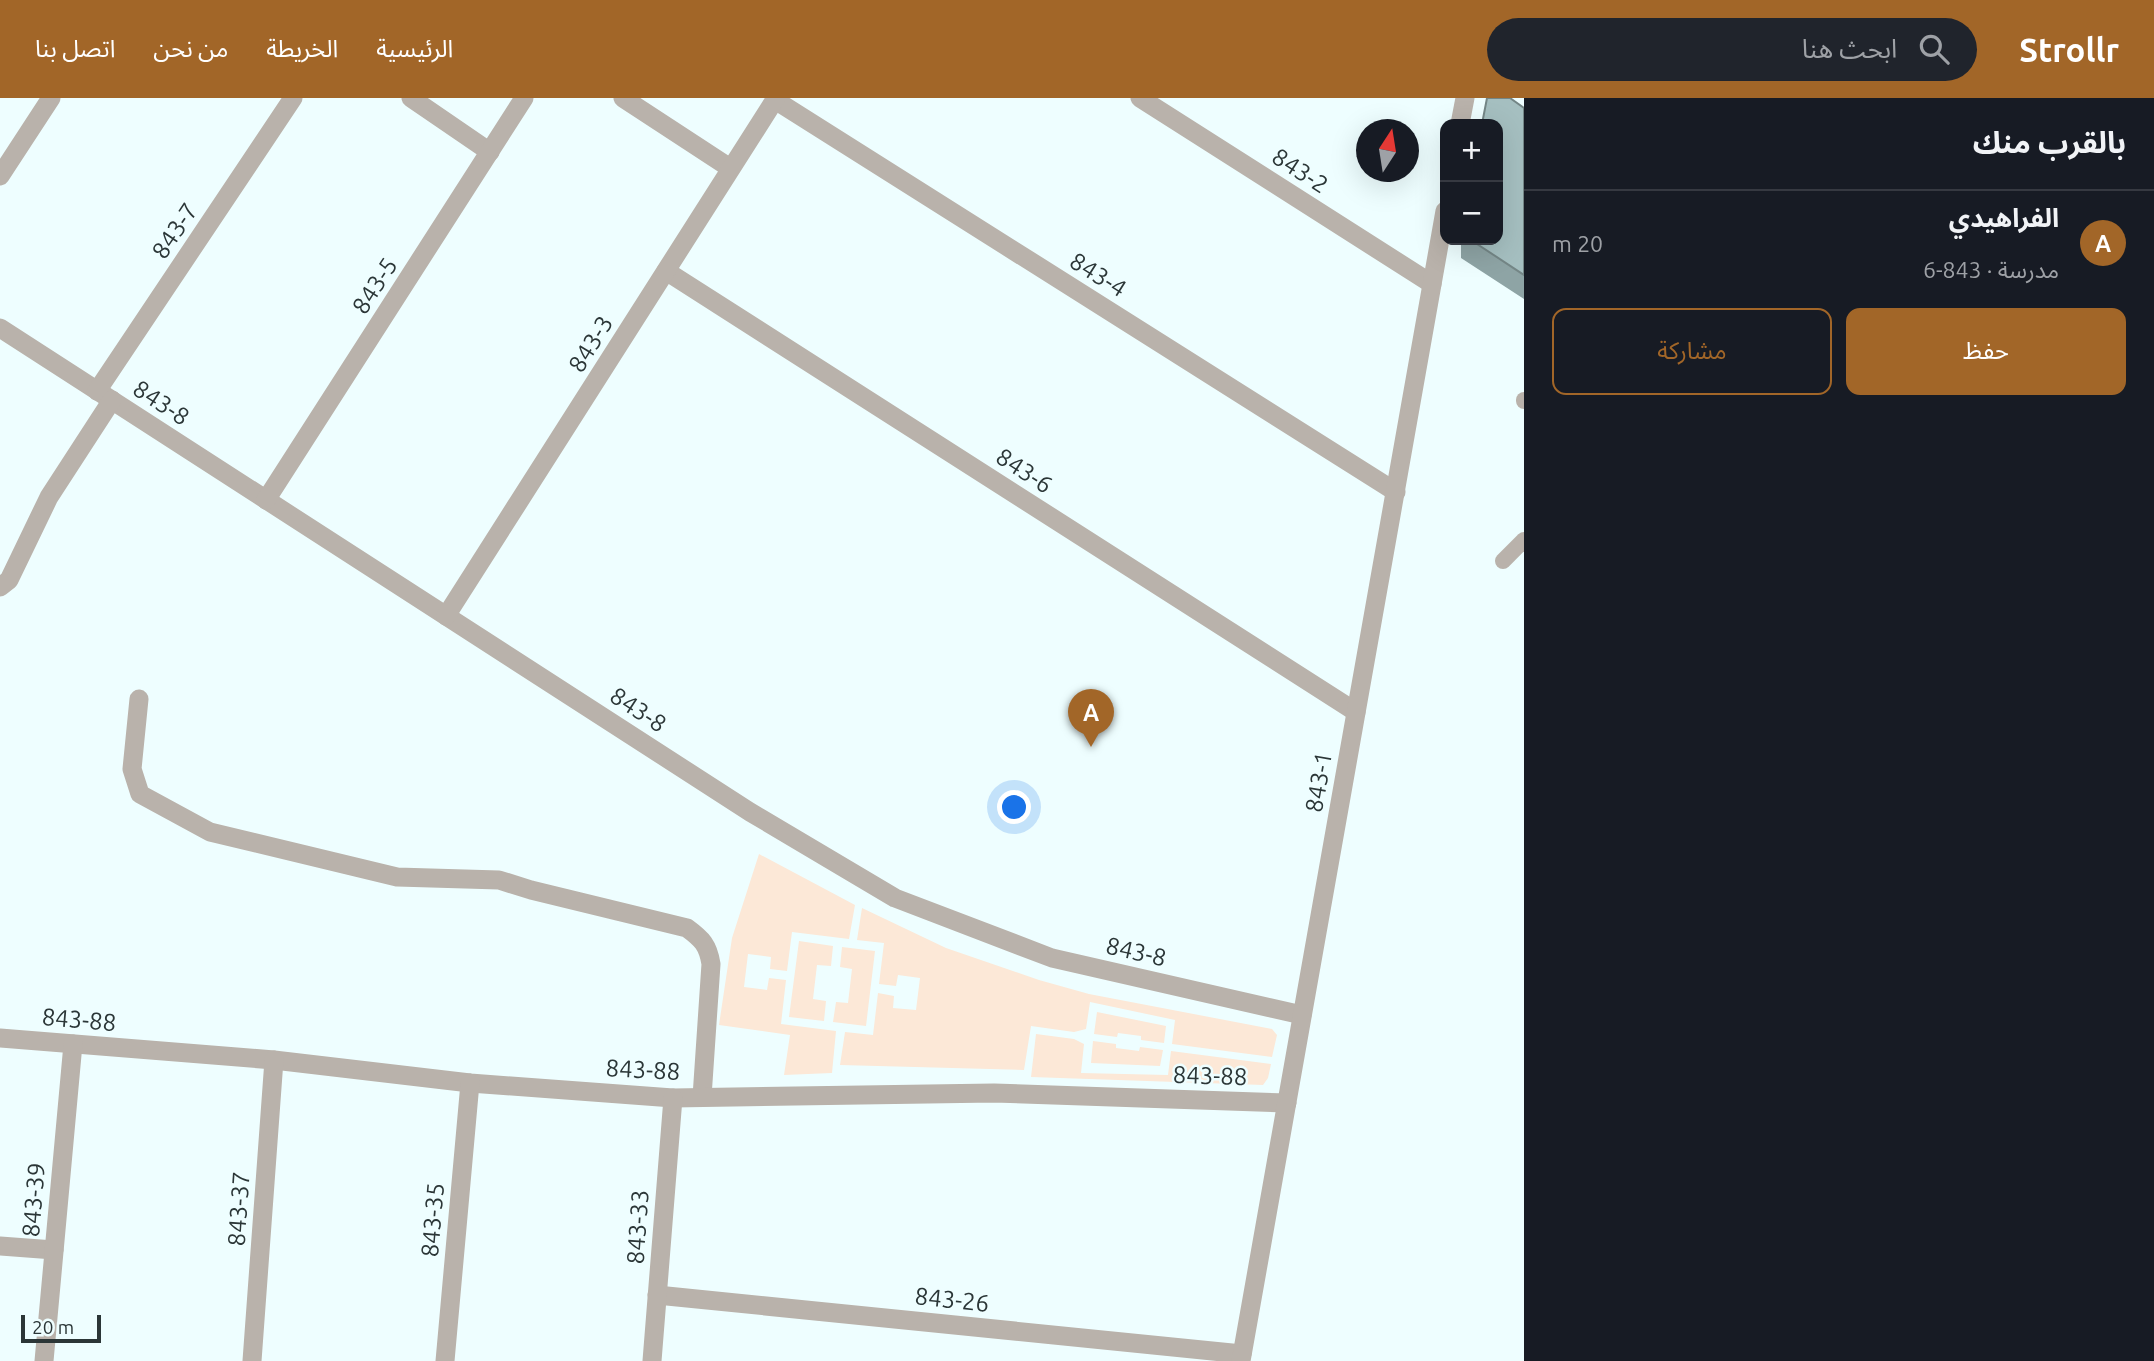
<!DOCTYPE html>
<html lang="ar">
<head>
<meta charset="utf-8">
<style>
  body { margin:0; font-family:Ubuntu,"Noto Sans Arabic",sans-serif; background:#20242c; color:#f1f3f6; direction:rtl }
  .controls { position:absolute; right:21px; top:21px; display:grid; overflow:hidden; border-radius:14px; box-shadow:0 7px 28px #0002 }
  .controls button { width:63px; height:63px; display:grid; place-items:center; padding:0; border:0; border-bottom:2px solid #363941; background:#171b24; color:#f1f3f6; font:35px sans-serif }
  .compass { position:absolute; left:1356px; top:21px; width:63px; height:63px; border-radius:50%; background:#171b24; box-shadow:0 7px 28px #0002; rotate:12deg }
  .scale { position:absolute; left:21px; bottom:18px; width:80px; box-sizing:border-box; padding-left:7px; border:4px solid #2b3637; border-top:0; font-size:19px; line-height:24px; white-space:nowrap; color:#2b3637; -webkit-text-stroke:5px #eefeff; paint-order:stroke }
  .you { position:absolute; left:1015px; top:710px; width:24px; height:24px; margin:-18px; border:5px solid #fff; border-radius:50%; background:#1a73e8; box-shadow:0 0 0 10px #1a73e833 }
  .badge { display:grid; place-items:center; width:46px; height:46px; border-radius:50%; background:#a26628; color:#fff; font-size:23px; font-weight:700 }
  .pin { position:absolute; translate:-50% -58px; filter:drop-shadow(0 2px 4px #0008) }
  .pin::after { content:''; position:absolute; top:37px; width:24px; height:21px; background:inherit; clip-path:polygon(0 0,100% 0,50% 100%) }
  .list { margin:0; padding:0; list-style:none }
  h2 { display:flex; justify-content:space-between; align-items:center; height:91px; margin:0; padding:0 28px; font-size:30px }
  h2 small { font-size:23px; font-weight:400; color:#9ea1a6 }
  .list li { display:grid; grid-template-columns:46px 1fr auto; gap:21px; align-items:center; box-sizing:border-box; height:98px; padding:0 28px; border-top:2px solid #363941 }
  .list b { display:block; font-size:26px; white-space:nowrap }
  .list p { margin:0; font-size:23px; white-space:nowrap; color:#9ea1a6 }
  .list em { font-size:23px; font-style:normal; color:#9ea1a6 }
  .actions { display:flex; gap:14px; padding:21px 28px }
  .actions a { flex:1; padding:16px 0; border:2px solid #a26628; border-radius:14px; text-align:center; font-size:24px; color:#a26628 }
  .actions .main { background:#a26628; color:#fff }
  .icon { flex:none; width:38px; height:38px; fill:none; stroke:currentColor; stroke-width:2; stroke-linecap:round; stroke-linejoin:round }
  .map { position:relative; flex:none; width:1524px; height:1263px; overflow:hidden; direction:ltr }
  header { display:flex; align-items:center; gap:42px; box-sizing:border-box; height:98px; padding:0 35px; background:#a26628; color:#fff }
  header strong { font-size:33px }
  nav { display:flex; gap:38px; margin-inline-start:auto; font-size:24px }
  .search { width:490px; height:63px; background:#20242c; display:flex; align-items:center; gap:18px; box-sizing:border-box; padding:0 24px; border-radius:38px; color:#9ea1a6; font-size:26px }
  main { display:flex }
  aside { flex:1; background:#171b24 }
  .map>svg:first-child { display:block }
  .green { fill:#fce8d7 }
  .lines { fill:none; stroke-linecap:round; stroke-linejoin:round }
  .service { stroke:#b9b2ab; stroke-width:16 }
  .minor { stroke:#b9b2ab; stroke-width:19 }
  .wall { fill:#8ea4a5 }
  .building { fill:#a5bfc0; stroke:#748686; stroke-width:2 }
  .labels { text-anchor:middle; stroke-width:5; stroke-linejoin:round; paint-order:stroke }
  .street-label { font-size:24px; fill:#2b3637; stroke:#eefeff }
</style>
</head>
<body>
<header>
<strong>Strollr</strong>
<div class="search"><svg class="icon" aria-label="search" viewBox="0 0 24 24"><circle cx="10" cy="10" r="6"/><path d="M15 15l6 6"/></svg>ابحث هنا</div>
<nav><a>الرئيسية</a><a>الخريطة</a><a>من نحن</a><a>اتصل بنا</a></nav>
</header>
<main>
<aside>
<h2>بالقرب منك<small></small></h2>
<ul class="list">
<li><span class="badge">A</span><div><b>الفراهيدي</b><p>مدرسة · 843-6</p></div><em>20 m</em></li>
</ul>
<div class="actions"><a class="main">حفظ</a><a>مشاركة</a></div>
</aside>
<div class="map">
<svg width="1524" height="1263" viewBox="0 0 1524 1263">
  <rect width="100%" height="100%" fill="#eefeff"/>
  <g class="green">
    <path d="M759 756 855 807 849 841 792 834 787 873 770 871 771 859 748 856 744 889 767 892 769 880 786 882 781 926 836 933 832 975 784 977 790 937 719 927 732 840Z"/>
    <path d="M862 810 946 850 1039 882 1089 896 1272 931 1277 937 1272 959 1172 946 1175 922 1090 904 1086 931 1074 934 1031 928 1024 972 840 967 845 934 873 937 878 895 894 898 893 910 916 912 920 880 898 877 896 888 879 886 884 845 857 842Z"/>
    <path d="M799 843 833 848 831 868 817 867 813 901 826 903 824 923 789 919Z"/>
    <path d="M842 849 875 853 866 928 833 924 836 904 848 905 852 871 840 869Z"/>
    <path d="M1097 914 1166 928 1164 945 1141 942V938L1118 935 1117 939 1094 936Z"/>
    <path d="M1036 936 1074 941 1084 946 1081 975 1168 977 1171 953 1271 966 1268 980 1263 987 1031 979Z"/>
    <path d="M1093 943 1116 946V950L1139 953 1140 949 1163 952 1160 968 1091 965Z"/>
  </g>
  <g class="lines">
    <g class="service">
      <path d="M1524 302V303"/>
      <path d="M1503 463 1524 442"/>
    </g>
    <g class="minor">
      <path d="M411 0 490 54"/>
      <path d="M623 0 730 70"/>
      <path d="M1140 0 1432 186"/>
      <path d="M775 2 1396 394"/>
      <path d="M1460 26 1465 0"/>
      <path d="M0 78 51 0"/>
      <path d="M666 173 1356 614"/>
      <path d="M0 230 750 714 895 800 1052 860 1302 917"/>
      <path d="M97 293 293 0"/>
      <path d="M266 402 524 0"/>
      <path d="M0 489 9 482 49 399 112 302"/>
      <path d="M446 518 776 0"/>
      <path d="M139 601 132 671 140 696 210 734 397 779 499 782 531 792 687 830C702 841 708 847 711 866L702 999"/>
      <path d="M0 940 274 962 470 985 673 1000 994 995 1287 1005"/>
      <path d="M0 1148 54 1152"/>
      <path d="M657 1197 1242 1256"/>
      <path d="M44 1263 73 946"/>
      <path d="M252 1263 274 962"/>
      <path d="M445 1263 470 985"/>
      <path d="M652 1263 673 1000"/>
      <path d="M1241 1263 1445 113"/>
    </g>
  </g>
  <path class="wall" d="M1524 10V201L1461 160V142H1498Z"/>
  <path class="building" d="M1487 0H1510L1524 10V177L1471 142H1498V26H1482Z"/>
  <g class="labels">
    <g class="street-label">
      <text transform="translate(1300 73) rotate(33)" y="8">843-2</text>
      <text transform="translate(175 133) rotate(-56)" y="8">843-7</text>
      <text transform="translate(1098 177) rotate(32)" y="8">843-4</text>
      <text transform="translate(375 188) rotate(-57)" y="8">843-5</text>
      <text transform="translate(591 246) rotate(-58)" y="8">843-3</text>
      <text transform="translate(161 305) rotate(33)" y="8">843-8</text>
      <text transform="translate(1024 373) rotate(33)" y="8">843-6</text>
      <text transform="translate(638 612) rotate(33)" y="8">843-8</text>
      <text transform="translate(1319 684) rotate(-80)" y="8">843-1</text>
      <text transform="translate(1136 854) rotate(13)" y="8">843-8</text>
      <text transform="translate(79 922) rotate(5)" y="8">843-88</text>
      <text transform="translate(643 972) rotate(3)" y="8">843-88</text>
      <text transform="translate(1210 978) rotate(2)" y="8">843-88</text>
      <text transform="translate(34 1102) rotate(-85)" y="8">843-39</text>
      <text transform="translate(239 1111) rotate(-86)" y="8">843-37</text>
      <text transform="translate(433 1122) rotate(-85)" y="8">843-35</text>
      <text transform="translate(638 1129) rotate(-86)" y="8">843-33</text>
      <text transform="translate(952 1202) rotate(6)" y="8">843-26</text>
    </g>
  </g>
</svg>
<div class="controls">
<button>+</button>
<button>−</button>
</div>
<svg class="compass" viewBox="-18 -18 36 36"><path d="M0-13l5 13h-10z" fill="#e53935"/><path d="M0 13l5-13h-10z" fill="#9ea1a6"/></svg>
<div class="scale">20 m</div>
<div class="you"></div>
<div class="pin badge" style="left:1091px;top:649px">A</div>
</div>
</main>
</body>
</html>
